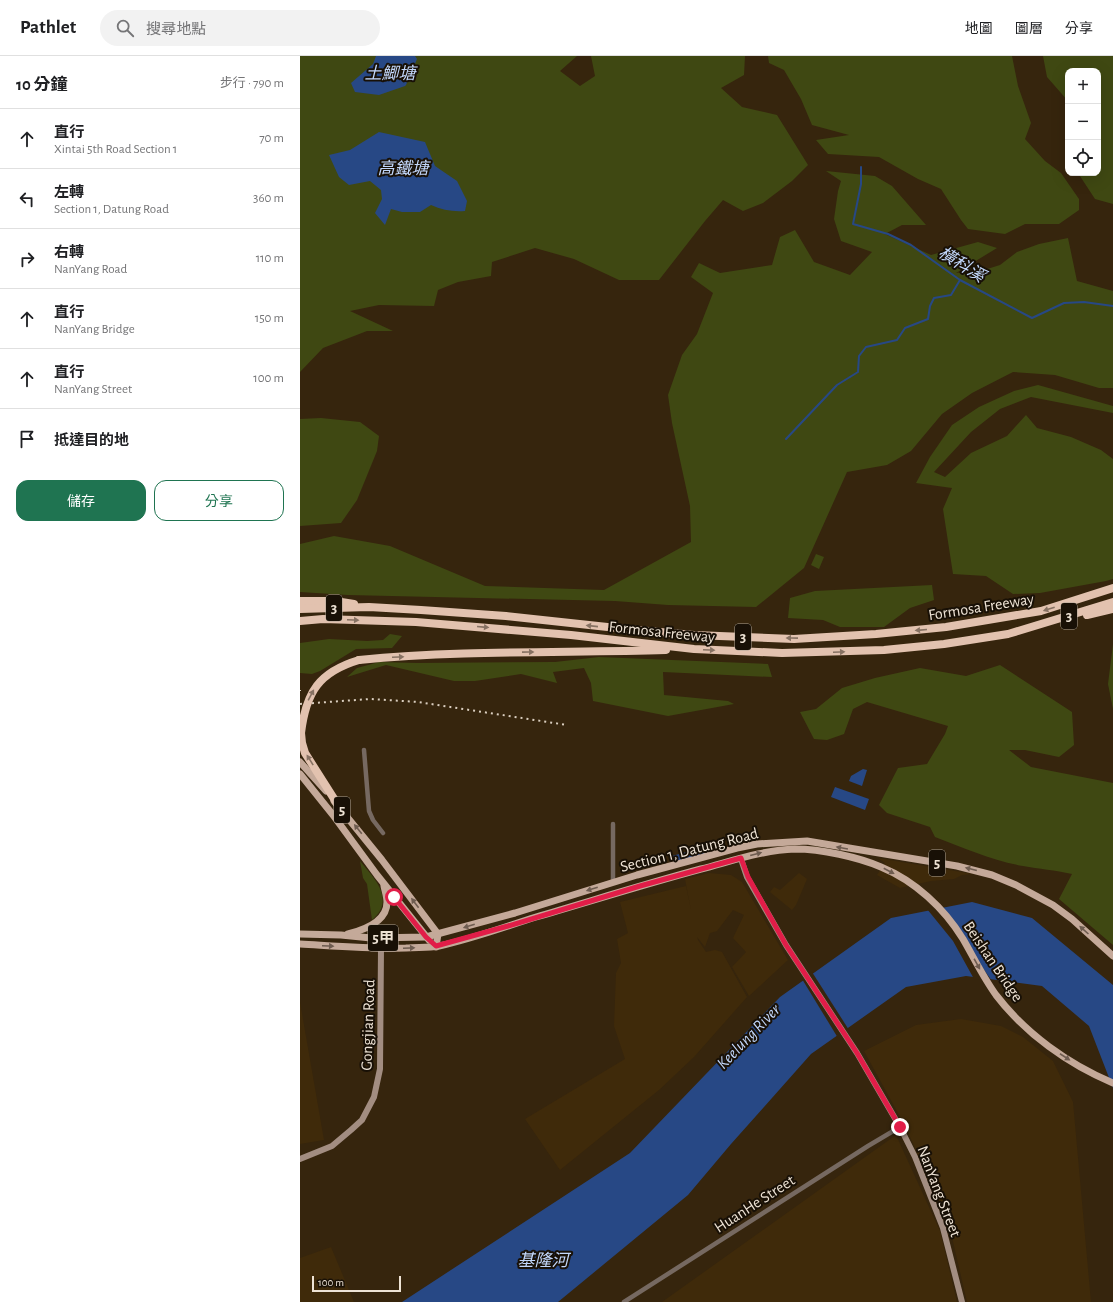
<!DOCTYPE html>
<html lang="zh-TW">
<head>
<meta charset="utf-8">
<style>
  body { margin:0; font-family:"Alegreya Sans","Noto Sans TC",sans-serif; background:#f2f2f2; color:#202124 }
  .controls { position:absolute; right:12px; top:12px; display:grid; overflow:hidden; border-radius:8px; box-shadow:0 4px 16px #0002 }
  .controls button { width:36px; height:36px; display:grid; place-items:center; padding:0; border:0; border-bottom:1px solid #e0e0e0; background:#fff; color:#202124; font:20px sans-serif }
  .scale { position:absolute; left:12px; bottom:10px; width:89px; box-sizing:border-box; padding-left:4px; border:2px solid #eee3d5; border-top:0; font-size:11px; line-height:14px; white-space:nowrap; color:#eee3d5; -webkit-text-stroke:3px #181006; paint-order:stroke }
  .stop { position:absolute; width:12px; height:12px; margin:-9px; border:3px solid #e11d48; border-radius:50%; background:#fff }
  .stop.end { background:#e11d48; border-color:#fff; box-shadow:0 1px 4px #0008 }
  .list { margin:0; padding:0; list-style:none }
  h2 { display:flex; justify-content:space-between; align-items:center; height:52px; margin:0; padding:0 16px; font-size:17px }
  h2 small { font-size:13px; font-weight:400; color:#757577 }
  .list li { display:grid; grid-template-columns:26px 1fr auto; gap:12px; align-items:center; box-sizing:border-box; height:60px; padding:0 16px; border-top:1px solid #e0e0e0 }
  .list b { display:block; font-size:15px; white-space:nowrap }
  .list p { margin:0; font-size:13px; white-space:nowrap; color:#757577 }
  .list em { font-size:13px; font-style:normal; color:#757577 }
  .actions { display:flex; gap:8px; padding:12px 16px }
  .actions a { flex:1; padding:9px 0; border:1px solid #1f7451; border-radius:12px; text-align:center; font-size:14px; color:#1f7451 }
  .actions .main { background:#1f7451; color:#fff }
  .icon { flex:none; width:22px; height:22px; fill:none; stroke:currentColor; stroke-width:2; stroke-linecap:round; stroke-linejoin:round }
  .map { position:relative; flex:none; width:813px; height:1246px; overflow:hidden }
  header { display:flex; align-items:center; gap:24px; box-sizing:border-box; height:56px; padding:0 20px; background:#fff; border-bottom:1px solid #e0e0e0 }
  header strong { font-size:19px }
  nav { display:flex; gap:22px; margin-inline-start:auto; font-size:14px }
  .search { width:280px; height:36px; background:#f2f2f2; display:flex; align-items:center; gap:10px; box-sizing:border-box; padding:0 14px; border-radius:22px; color:#757577; font-size:15px }
  main { display:flex }
  aside { flex:1; background:#fff }
  .map>svg:first-child { display:block }
  .built { fill:#3f2a0a }
  .green { fill:#3f4812 }
  .water { fill:#274885 }
  .pier { fill:#36250d }
  .lines { fill:none; stroke-linecap:round; stroke-linejoin:round }
  .stream { stroke:#274885; stroke-width:2 }
  .street { stroke:#766961; stroke-width:4.5 }
  .secondary { stroke:#a28d81; stroke-width:6 }
  .primary { stroke:#c4a999; stroke-width:7 }
  .highway { stroke:#e2c2af; stroke-width:8 }
  .rail { stroke:#dbcfc0; stroke-width:2; stroke-dasharray:2 4; stroke-linecap:butt }
  .highway-bridge { stroke:#e2c2af; stroke-width:8 }
  .oneway { fill:#877263 }
  .oneway2 { fill:#6e5c50 }
  .route { stroke:#e11d48; stroke-width:5 }
  .labels { text-anchor:middle; stroke-width:4; stroke-linejoin:round; paint-order:stroke }
  .shield { fill:#181006; stroke:#aea497; stroke-width:1 }
  .shield-label { font-size:15px; font-weight:bold; fill:#eee3d5 }
  .street-label { font-size:16px; fill:#eee3d5; stroke:#181006 }
  .water-label { font-size:17px; font-style:italic; fill:#c2d7fb; stroke:#181006 }
</style>
</head>
<body>
<header>
<strong>Pathlet</strong>
<div class="search"><svg class="icon" aria-label="search" viewBox="0 0 24 24"><circle cx="10" cy="10" r="6"/><path d="M15 15l6 6"/></svg>搜尋地點</div>
<nav><a>地圖</a><a>圖層</a><a>分享</a></nav>
</header>
<main>
<aside>
<h2>10 分鐘<small>步行 · 790 m</small></h2>
<ul class="list">
<li><svg class="icon" aria-label="ahead" viewBox="0 0 24 24"><path d="M12 20V5M6 11l6-6 6 6"/></svg><div><b>直行</b><p>Xintai 5th Road Section 1</p></div><em>70 m</em></li>
<li><svg class="icon" aria-label="left" viewBox="0 0 24 24"><path d="M17 20v-9H6M10 6l-5 5 5 5"/></svg><div><b>左轉</b><p>Section 1, Datung Road</p></div><em>360 m</em></li>
<li><svg class="icon" aria-label="right" viewBox="0 0 24 24"><path d="M7 20v-9h11M14 6l5 5-5 5"/></svg><div><b>右轉</b><p>NanYang Road</p></div><em>110 m</em></li>
<li><svg class="icon" aria-label="ahead" viewBox="0 0 24 24"><path d="M12 20V5M6 11l6-6 6 6"/></svg><div><b>直行</b><p>NanYang Bridge</p></div><em>150 m</em></li>
<li><svg class="icon" aria-label="ahead" viewBox="0 0 24 24"><path d="M12 20V5M6 11l6-6 6 6"/></svg><div><b>直行</b><p>NanYang Street</p></div><em>100 m</em></li>
<li><svg class="icon" aria-label="arrive" viewBox="0 0 24 24"><path d="M6 21V4h12l-3 4 3 4H6"/></svg><div><b>抵達目的地</b></div></li>
</ul>
<div class="actions"><a class="main">儲存</a><a>分享</a></div>
</aside>
<div class="map">
<svg width="813" height="1246" viewBox="0 0 813 1246">
  <rect width="100%" height="100%" fill="#36250d"/>
  <g class="built">
    <path d="M578 802 673 818 662 819 654 823 631 825 600 832 577 819 585 807Z"/>
    <path d="M409 817 431 819 442 826 488 904 449 940 432 911 446 896 433 882 444 859 433 854 417 875 410 877 405 891 397 881 398 884 406 896 415 894 422 896 447 941 394 1001 359 1034 260 1114 225 1063 325 1003 314 970 316 917 321 907 317 883 328 877 320 846 386 830 391 854 385 823Z"/>
    <path d="M499 817 507 823 496 849 492 854 470 836 474 831 480 834Z"/>
    <path d="M0 946 24 1084 0 1088Z"/>
    <path d="M661 963 701 970 723 981 753 1005 773 1046 791 1246H667L648 1164 605 1070 564 995 616 969Z"/>
    <path d="M596 1079 640 1175 657 1246H362Z"/>
    <path d="M31 1191 54 1246H0V1202Z"/>
  </g>
  <g class="green">
    <path d="M0 0H277L260 15 280 30 295 20 291 0H445L444 19 421 32 442 51 477 59 508 109 492 125 463 147 443 155 423 144 405 165 359 224H319L274 203 235 192 192 206 191 220 158 226 138 234 134 250 79 249 50 255 93 275H67L23 292 0 316Z"/>
    <path d="M468 0H712L718 30 731 67 725 83 745 105 761 117 779 143V154L759 168H725L705 178 668 173 661 164 641 133 618 123 579 101 528 98 516 84 549 79 512 69 501 43 484 14 469 7Z"/>
    <path d="M743 0H813V148L795 143 778 117H798V15H768V45L747 21Z"/>
    <path d="M526 115 575 120 592 130 626 169H602L585 178 631 199 678 186 697 192 656 217 684 214 700 209 717 196 739 188 768 182 777 225 813 235V332H799L755 319 713 316 672 337 642 358 611 395 587 409 547 416 504 512 456 551 368 549 315 545 48 539 0 536V488L34 480 90 490 185 530 304 534 391 486 390 450 372 367 368 339 382 299 397 278 413 237 391 221 399 207 420 217 472 209 480 181 495 174 514 206 550 219 572 196 541 185 534 163 538 135 541 125Z"/>
    <path d="M738 329 813 350V357L731 341 700 353 671 376 634 416 645 421 671 397 707 380 726 359 737 372 771 381 801 394 813 403V523L806 525 740 537 713 538 686 520 653 518 643 453 652 432 616 427 630 401 652 369 679 351 714 335Z"/>
    <path d="M21 362 60 366 79 380 77 395 57 444 41 467 0 470V363Z"/>
    <path d="M516 498 524 501 519 513 511 509Z"/>
    <path d="M632 529 634 544 610 552 584 571H540L523 564 488 562 490 542 515 535Z"/>
    <path d="M90 578 102 580 92 592 56 593 20 615 12 618 0 617V587L29 583 67 585 83 584Z"/>
    <path d="M813 588V653L808 628Z"/>
    <path d="M299 601 468 608 472 621 363 616 364 639 428 645 434 648 368 660 293 645 291 627 284 612 253 616 257 627 221 618 175 625H154L86 609 47 621 57 612 79 606 117 607 255 606Z"/>
    <path d="M700 609 772 656 774 689 759 701 725 694H709L731 711 813 727V889L759 843 772 818C755 814 739 813 723 810 693 805 664 792 635 781L630 771 587 757 579 749 598 712 627 708 645 678 648 670 567 646 553 653 544 678 527 684 514 683 500 656 516 653 542 632 575 622 620 612 666 620Z"/>
    <path d="M60 805C75 823 96 844 72 864L67 828 63 822Z"/>
  </g>
  <g class="water">
    <path d="M76 0H115L117 3 106 29 105 30 79 39 55 36 51 27 73 8Z"/>
    <path d="M79 76 125 86 135 110 157 125 167 145 165 155C153 156 142 154 131 149L120 156H102L91 153 85 169 75 157 82 143 81 134 70 125 49 129 39 121 29 99 50 94Z"/>
    <path d="M563 713 567 714 562 730 549 725 551 720Z"/>
    <path d="M535 731 569 743 565 754 531 741Z"/>
    <path d="M405 791 407 798 374 807 372 800Z"/>
    <path d="M672 846 732 862 813 929V1032L789 970 742 930 666 920 606 931 511 998 431 1088 388 1139 258 1246H102L330 1097 480 941 591 862Z"/>
  </g>
  <g class="pier">
    <path d="M641 850 677 904 692 925 674 923 653 885 627 853Z"/>
    <path d="M512 916 549 974 538 982 502 923Z"/>
  </g>
  <g class="lines">
    <g class="stream">
      <path d="M561 111V128L553 168 588 178 611 189 660 224 732 262 764 247 784 246 813 250"/>
      <path d="M486 383 537 329 558 316 559 300 566 291 597 284 605 272 628 263 630 250 634 242 651 239 660 224"/>
    </g>
    <g class="street">
      <path d="M64 694 69 755 73 764 83 777"/>
      <path d="M313 768V827"/>
      <path d="M324 1246 568 1090 600 1071"/>
    </g>
    <g class="secondary">
      <path d="M441 803 447 821 486 889 557 997 600 1071 615 1101 643 1172 662 1246"/>
      <path d="M0 1103 32 1090 51 1074 62 1064 74 1041 80 1013 81 893"/>
    </g>
    <g class="primary">
      <path d="M0 706 26 735"/>
      <path d="M0 718 33 759 77 819 129 884"/>
      <path d="M34 745 82 804 138 878 136 891"/>
      <path d="M0 878 41 879 71 882 126 881 215 857 337 819 437 792 457 788 507 785 657 810 692 819 716 829 753 849 772 863 813 900"/>
      <path d="M48 878C64 874 87 866 87 846 87 841 85 835 84 830"/>
      <path d="M0 888C35 890 71 893 106 892 117 891 128 892 139 890 172 883 204 871 236 861 291 845 345 828 401 813 432 805 463 794 495 793 521 793 558 801 581 811 615 825 644 852 663 883 674 902 683 921 696 939 726 978 768 1008 813 1027"/>
    </g>
    <g class="highway">
      <path d="M0 545H35L54 548"/>
      <path d="M0 553 69 551 121 554 206 560 326 573 394 579 494 583 576 578 646 571 741 555 813 532"/>
      <path d="M787 559 813 553"/>
      <path d="M0 565 23 563 116 566 271 579 394 593 482 597 584 594 644 588 708 578 813 546"/>
      <path d="M59 604C161 594 264 597 366 594"/>
      <path d="M1 677 2 687 5 697 38 749"/>
    </g>
    <g class="rail">
      <path d="M0 635V634"/>
      <path d="M0 648 70 643 118 646 267 669"/>
    </g>
    <path class="highway-bridge" d="M1 677C6 636 19 616 59 604"/>
  </g>
  <defs><path id="oneway-solid" d="M-6-.8H1V-3.2L6.5 0L1 3.2V.8H-6Z"/></defs>
  <g class="oneway">
    <use href="#oneway-solid" transform="translate(749 553) rotate(162)"/>
    <use href="#oneway-solid" transform="translate(53 564) rotate(2)"/>
    <use href="#oneway-solid" transform="translate(292 570) rotate(-174)"/>
    <use href="#oneway-solid" transform="translate(183 571) rotate(5)"/>
    <use href="#oneway-solid" transform="translate(621 574) rotate(175)"/>
    <use href="#oneway-solid" transform="translate(492 582) rotate(-179)"/>
    <use href="#oneway-solid" transform="translate(409 594) rotate(3)"/>
    <use href="#oneway-solid" transform="translate(228 596) rotate(-1)"/>
    <use href="#oneway-solid" transform="translate(539 596) rotate(-2)"/>
    <use href="#oneway-solid" transform="translate(98 601) rotate(-2)"/>
    <use href="#oneway-solid" transform="translate(11 639) rotate(-62)"/>
    <use href="#oneway-solid" transform="translate(10 704) rotate(-122)"/>
  </g>
  <g class="oneway2">
    <use href="#oneway-solid" transform="translate(58 773) rotate(-129)"/>
    <use href="#oneway-solid" transform="translate(542 792) rotate(-170)"/>
    <use href="#oneway-solid" transform="translate(456 798) rotate(-15)"/>
    <use href="#oneway-solid" transform="translate(671 813) rotate(-166)"/>
    <use href="#oneway-solid" transform="translate(589 815) rotate(28)"/>
    <use href="#oneway-solid" transform="translate(292 833) rotate(163)"/>
    <use href="#oneway-solid" transform="translate(115 847) rotate(-127)"/>
    <use href="#oneway-solid" transform="translate(169 870) rotate(163)"/>
    <use href="#oneway-solid" transform="translate(784 874) rotate(-138)"/>
    <use href="#oneway-solid" transform="translate(28 890) rotate(3)"/>
    <use href="#oneway-solid" transform="translate(109 892) rotate(-2)"/>
    <use href="#oneway-solid" transform="translate(677 908) rotate(61)"/>
    <use href="#oneway-solid" transform="translate(765 1001) rotate(33)"/>
  </g>
  <g class="lines">
    <path class="route" d="M94 841 126 881 136 890 208 870 340 830 441 802 448 821 486 889 557 997 600 1071"/>
  </g>
  <g class="labels">
    <g class="shield">
      <rect x="26" y="539" width="16" height="26" rx="3"/>
      <rect x="761" y="547" width="16" height="26" rx="3"/>
      <rect x="435" y="568" width="16" height="26" rx="3"/>
      <rect x="34" y="741" width="16" height="26" rx="3"/>
      <rect x="629" y="794" width="16" height="26" rx="3"/>
      <rect x="68" y="869" width="30" height="26" rx="3"/>
    </g>
    <g class="shield-label">
      <text x="34" y="557">3</text>
      <text x="769" y="565">3</text>
      <text x="443" y="586">3</text>
      <text x="42" y="759">5</text>
      <text x="637" y="812">5</text>
      <text x="83" y="887">5甲</text>
    </g>
    <g class="street-label">
      <text transform="translate(681 550) rotate(-9)" y="6">Formosa Freeway</text>
      <text transform="translate(362 575) rotate(6)" y="6">Formosa Freeway</text>
      <text transform="translate(389 793) rotate(-14)" y="6">Section 1, Datung Road</text>
      <text transform="translate(694 905) rotate(56)" y="6">Beishan Bridge</text>
      <text transform="translate(67 969) rotate(-88)" y="6">Gongjian Road</text>
      <text transform="translate(640 1135) rotate(69)" y="6">NanYang Street</text>
      <text transform="translate(454 1147) rotate(-33)" y="6">HuanHe Street</text>
    </g>
    <g class="water-label">
      <text x="90" y="23">土鯽塘</text>
      <text x="103" y="118">高鐵塘</text>
      <text transform="translate(662 208) rotate(32)" y="6">橫科溪</text>
      <text transform="translate(448 980) rotate(-46)" y="6">Keelung River</text>
      <text x="243" y="1210">基隆河</text>
    </g>
  </g>
</svg>
<div class="controls">
<button>+</button>
<button>−</button>
<button><svg class="icon" aria-label="locate" viewBox="0 0 24 24"><circle cx="12" cy="12" r="6"/><path d="M12 2v4M12 18v4M2 12h4M18 12h4"/></svg></button>
</div>
<div class="scale">100 m</div>
<div class="stop" style="left:94px;top:841px"></div>
<div class="stop end" style="left:600px;top:1071px"></div>
</div>
</main>
</body>
</html>
